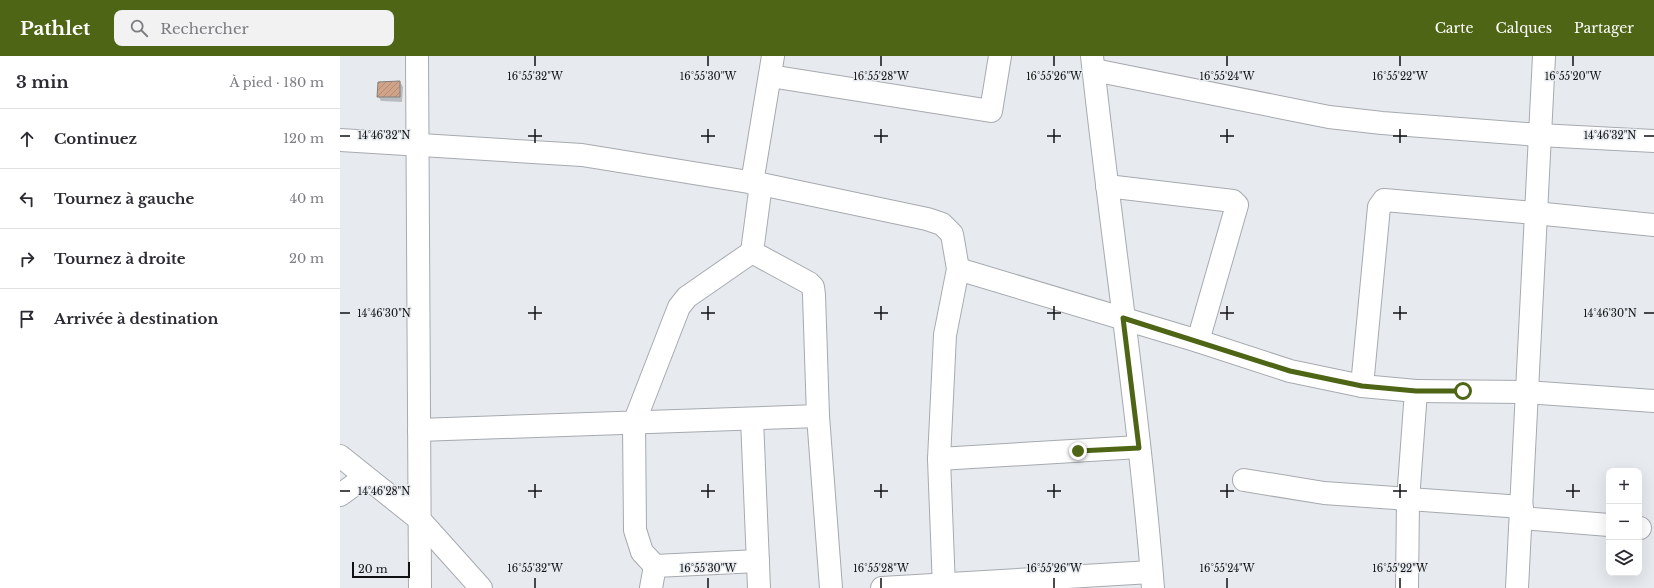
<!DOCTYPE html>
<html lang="fr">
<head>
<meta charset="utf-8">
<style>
  body { margin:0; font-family:"Libre Baskerville",serif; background:#f2f2f3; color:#2b2b33 }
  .controls { position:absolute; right:12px; bottom:12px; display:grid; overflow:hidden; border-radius:8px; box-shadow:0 4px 16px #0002 }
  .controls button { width:36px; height:36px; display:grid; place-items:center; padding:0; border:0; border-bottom:1px solid #e1e1e2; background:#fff; color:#2b2b33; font:20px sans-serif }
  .scale { position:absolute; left:12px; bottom:10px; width:58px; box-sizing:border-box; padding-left:4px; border:2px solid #101213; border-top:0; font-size:11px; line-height:14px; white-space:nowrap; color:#101213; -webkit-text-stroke:3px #e7ebf0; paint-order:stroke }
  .stop { position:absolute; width:12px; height:12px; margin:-9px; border:3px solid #4d6514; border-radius:50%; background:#fff }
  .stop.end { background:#4d6514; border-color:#fff; box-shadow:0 1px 4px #0008 }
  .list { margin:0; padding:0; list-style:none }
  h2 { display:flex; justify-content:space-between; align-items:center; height:52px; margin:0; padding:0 16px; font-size:17px }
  h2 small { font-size:13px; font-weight:400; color:#7c7c81 }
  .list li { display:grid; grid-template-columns:26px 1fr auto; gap:12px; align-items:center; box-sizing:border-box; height:60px; padding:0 16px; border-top:1px solid #e1e1e2 }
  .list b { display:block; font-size:15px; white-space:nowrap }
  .list em { font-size:13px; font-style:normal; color:#7c7c81 }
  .icon { flex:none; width:22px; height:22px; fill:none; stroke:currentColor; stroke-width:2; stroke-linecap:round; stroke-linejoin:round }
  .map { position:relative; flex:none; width:1314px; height:532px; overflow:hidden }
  header { display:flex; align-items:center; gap:24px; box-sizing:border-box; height:56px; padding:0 20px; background:#4d6514; color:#fff }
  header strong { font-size:19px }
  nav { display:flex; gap:22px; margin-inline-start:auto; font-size:14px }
  .search { width:280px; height:36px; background:#f2f2f3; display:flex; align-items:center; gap:10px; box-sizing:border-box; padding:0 14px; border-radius:8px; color:#7c7c81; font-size:15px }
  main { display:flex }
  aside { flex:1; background:#fff }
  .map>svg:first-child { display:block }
  .shadow { fill:#0003 }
  .building { fill:url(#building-hatch); stroke:#837e7b }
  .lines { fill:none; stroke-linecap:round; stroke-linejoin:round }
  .minor-casing { stroke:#a6aaaf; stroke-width:24 }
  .minor { stroke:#fff; stroke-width:22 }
  .route { stroke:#4d6514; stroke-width:5 }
  .ticks { fill:none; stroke:#101213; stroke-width:1.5 }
  .ticks-label { font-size:10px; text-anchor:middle; fill:#101213; stroke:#e7ebf0; stroke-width:3; stroke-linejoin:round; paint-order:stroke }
</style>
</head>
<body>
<header>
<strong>Pathlet</strong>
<div class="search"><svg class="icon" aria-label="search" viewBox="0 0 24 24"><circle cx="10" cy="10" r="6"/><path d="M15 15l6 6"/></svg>Rechercher</div>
<nav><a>Carte</a><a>Calques</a><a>Partager</a></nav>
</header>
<main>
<aside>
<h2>3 min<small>À pied · 180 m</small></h2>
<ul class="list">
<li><svg class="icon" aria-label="ahead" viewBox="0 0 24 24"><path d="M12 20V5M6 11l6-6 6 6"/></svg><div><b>Continuez</b></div><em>120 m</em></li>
<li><svg class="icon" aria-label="left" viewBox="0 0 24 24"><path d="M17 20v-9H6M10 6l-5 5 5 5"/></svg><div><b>Tournez à gauche</b></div><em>40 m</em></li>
<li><svg class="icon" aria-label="right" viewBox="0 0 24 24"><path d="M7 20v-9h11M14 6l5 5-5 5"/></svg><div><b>Tournez à droite</b></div><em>20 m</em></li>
<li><svg class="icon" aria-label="arrive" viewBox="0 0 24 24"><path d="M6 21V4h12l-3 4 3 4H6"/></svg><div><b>Arrivée à destination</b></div></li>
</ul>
</aside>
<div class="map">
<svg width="1314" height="532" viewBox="0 0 1314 532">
  <defs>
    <pattern id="building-hatch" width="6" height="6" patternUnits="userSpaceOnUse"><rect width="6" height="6" fill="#d1a489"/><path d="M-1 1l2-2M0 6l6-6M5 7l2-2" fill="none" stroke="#b28c75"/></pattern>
  </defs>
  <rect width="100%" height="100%" fill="#e7ebf0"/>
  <path class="shadow" d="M60 26 63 31 62 46 41 45 38 40Z"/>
  <path class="building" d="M60 25V41H37L38 26Z"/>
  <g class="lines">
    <g class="minor-casing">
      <g id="minor">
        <path d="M77 0 80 532"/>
        <path d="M752 0C771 177 799 354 813 532"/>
        <path d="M754 14 989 61 1042 67 1199 79 1314 85"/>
        <path d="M430 20 651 55 660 0"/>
        <path d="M0 84 242 99 421 128 587 163 602 168 612 178 618 213 605 279 599 403 604 532"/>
        <path d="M412 127 433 0"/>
        <path d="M421 128 412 196 469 227 473 231 474 239 478 360 491 532"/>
        <path d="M767 130 893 145 897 149 858 285"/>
        <path d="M618 213 858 285 950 315 1022 330 1076 335 1068 444 1067 532"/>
        <path d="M1022 330 1039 151 1044 144 1195 157 1314 169"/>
        <path d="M1076 335 1186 336 1314 345"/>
        <path d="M412 363 419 532"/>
        <path d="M79 374 478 360"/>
        <path d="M0 400 80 464 141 532"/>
        <path d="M599 403 799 391"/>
        <path d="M904 424 984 437 1182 451"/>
        <path d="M0 439 25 421"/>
        <path d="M1181 462 1269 469"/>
        <path d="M1299 472H1300"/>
        <path d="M315 510 302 496 295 474 294 367 339 251 347 241 412 196"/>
        <path d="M311 532 315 510 418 505"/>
        <path d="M542 532 811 516"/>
        <path d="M1177 532 1204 0"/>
      </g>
    </g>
    <use href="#minor" class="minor"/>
  </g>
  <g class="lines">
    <path class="route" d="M738 395 799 392 783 262 950 315 1022 330 1076 335H1123"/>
  </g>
  <path class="ticks" d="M195 0V10M368 0V10M541 0V10M714 0V10M887 0V10M1060 0V10M1233 0V10M195 73V87M368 73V87M541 73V87M714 73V87M887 73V87M1060 73V87M0 80H10M188 80H202M361 80H375M534 80H548M707 80H721M880 80H894M1053 80H1067M1304 80H1314M195 250V264M368 250V264M541 250V264M714 250V264M887 250V264M1060 250V264M0 257H10M188 257H202M361 257H375M534 257H548M707 257H721M880 257H894M1053 257H1067M1304 257H1314M195 428V442M368 428V442M541 428V442M714 428V442M887 428V442M1060 428V442M1233 428V442M0 435H10M188 435H202M361 435H375M534 435H548M707 435H721M880 435H894M1053 435H1067M1226 435H1240M195 522V532M368 522V532M541 522V532M714 522V532M887 522V532M1060 522V532"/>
  <g class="ticks-label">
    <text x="195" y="24">16°55'32"W</text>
    <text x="368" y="24">16°55'30"W</text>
    <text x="541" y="24">16°55'28"W</text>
    <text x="714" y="24">16°55'26"W</text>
    <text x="887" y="24">16°55'24"W</text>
    <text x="1060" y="24">16°55'22"W</text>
    <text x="1233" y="24">16°55'20"W</text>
    <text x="44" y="83">14°46'32"N</text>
    <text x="1270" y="83">14°46'32"N</text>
    <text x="44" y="261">14°46'30"N</text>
    <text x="1270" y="261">14°46'30"N</text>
    <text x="44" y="439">14°46'28"N</text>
    <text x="195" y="516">16°55'32"W</text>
    <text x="368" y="516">16°55'30"W</text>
    <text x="541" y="516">16°55'28"W</text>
    <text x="714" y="516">16°55'26"W</text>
    <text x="887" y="516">16°55'24"W</text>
    <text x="1060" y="516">16°55'22"W</text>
  </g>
</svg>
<div class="controls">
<button>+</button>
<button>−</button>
<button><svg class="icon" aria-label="layers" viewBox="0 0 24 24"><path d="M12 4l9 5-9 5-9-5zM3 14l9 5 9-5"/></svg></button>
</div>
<div class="scale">20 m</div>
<div class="stop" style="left:1123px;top:335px"></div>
<div class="stop end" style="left:738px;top:395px"></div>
</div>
</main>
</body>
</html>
